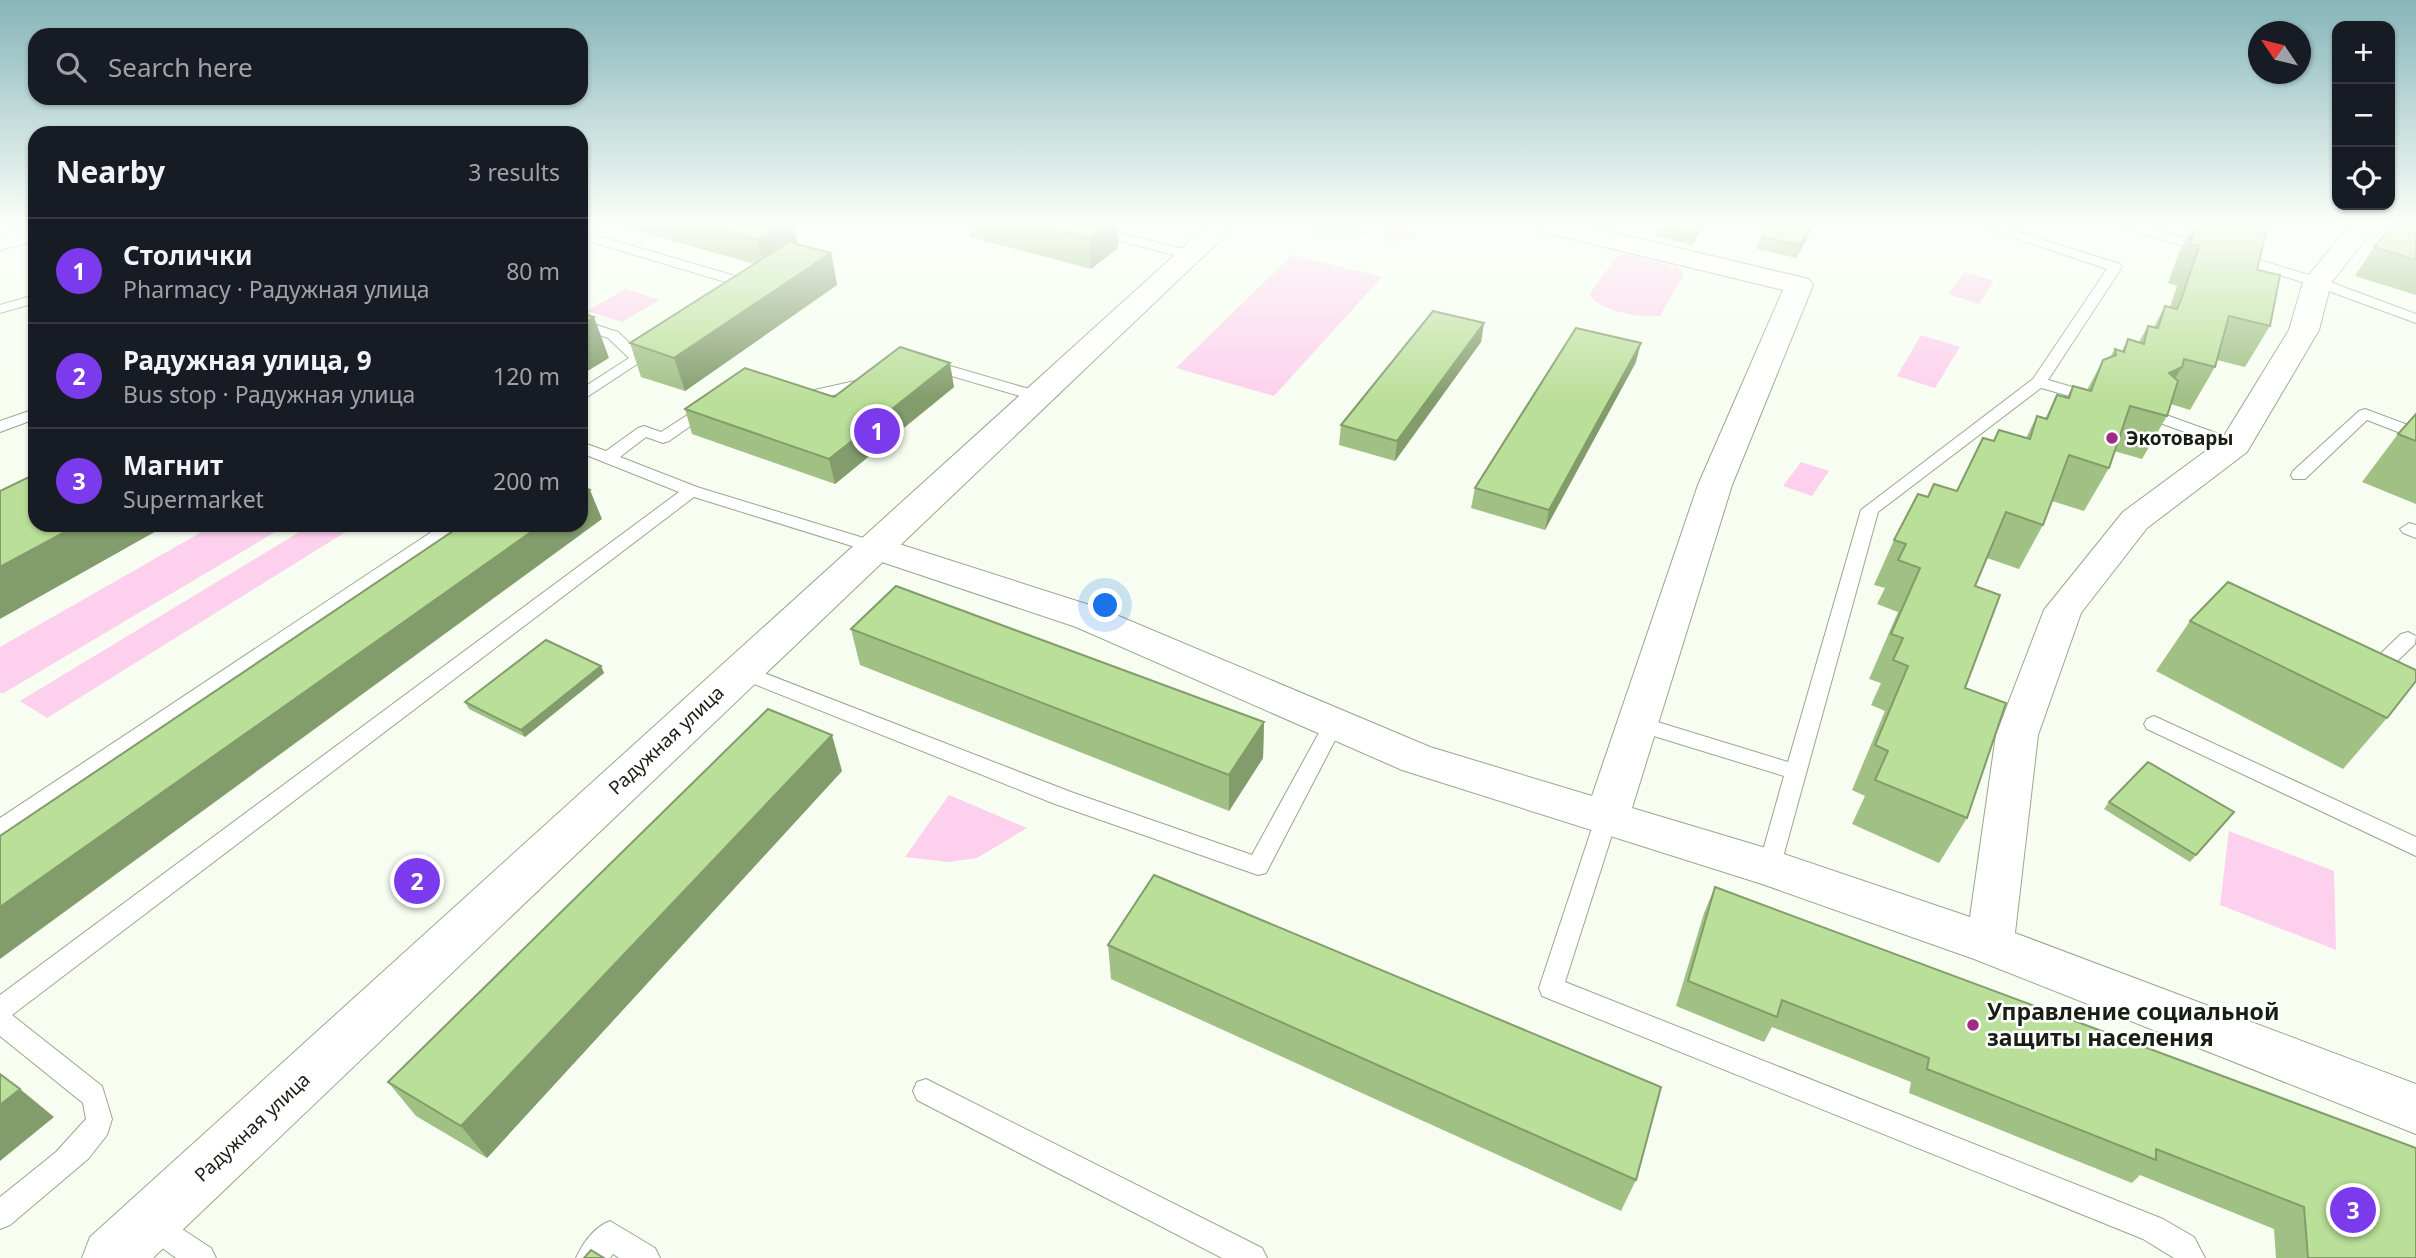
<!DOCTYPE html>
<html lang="en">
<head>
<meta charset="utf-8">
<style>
  body { margin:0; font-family:"Noto Sans",sans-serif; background:#20242c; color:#f1f3f6 }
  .controls { position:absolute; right:21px; top:21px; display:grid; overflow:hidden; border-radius:14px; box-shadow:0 2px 5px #0004 }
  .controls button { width:63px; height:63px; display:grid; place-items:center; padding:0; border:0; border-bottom:2px solid #363941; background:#171b24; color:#f1f3f6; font:35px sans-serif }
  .compass { position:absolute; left:2248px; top:21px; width:63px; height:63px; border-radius:50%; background:#171b24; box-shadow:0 2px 5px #0004; rotate:305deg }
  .you { position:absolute; left:1106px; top:606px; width:24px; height:24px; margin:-18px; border:5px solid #fff; border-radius:50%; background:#1a73e8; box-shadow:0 0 0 10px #1a73e833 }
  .badge { display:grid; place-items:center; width:46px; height:46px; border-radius:50%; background:#7c3aed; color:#fff; font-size:23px; font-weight:700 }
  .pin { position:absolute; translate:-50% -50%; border:4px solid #fff; box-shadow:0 2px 7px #0006 }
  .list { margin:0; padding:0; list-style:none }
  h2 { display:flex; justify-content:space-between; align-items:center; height:91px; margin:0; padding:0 28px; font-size:30px }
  h2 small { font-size:23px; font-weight:400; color:#9ea1a6 }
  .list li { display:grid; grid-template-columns:46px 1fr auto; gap:21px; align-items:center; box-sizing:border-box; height:105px; padding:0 28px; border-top:2px solid #363941 }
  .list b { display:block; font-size:26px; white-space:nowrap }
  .list p { margin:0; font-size:23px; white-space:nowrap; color:#9ea1a6 }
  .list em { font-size:23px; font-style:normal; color:#9ea1a6 }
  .icon { flex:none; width:38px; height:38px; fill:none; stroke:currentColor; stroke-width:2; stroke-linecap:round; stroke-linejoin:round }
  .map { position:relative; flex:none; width:2416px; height:1258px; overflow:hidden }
  .search { position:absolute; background:#171b24; box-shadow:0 2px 5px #0004; left:28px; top:28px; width:560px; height:77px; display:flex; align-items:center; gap:18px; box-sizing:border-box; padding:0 24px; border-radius:21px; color:#9ea1a6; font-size:26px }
  .panel { position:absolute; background:#171b24; box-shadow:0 2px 5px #0004; left:28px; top:126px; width:560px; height:406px; border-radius:21px }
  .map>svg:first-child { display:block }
  .green { fill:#fdd0ed }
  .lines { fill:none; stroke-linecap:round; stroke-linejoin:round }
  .lane-casing { stroke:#98a88a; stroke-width:2 }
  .street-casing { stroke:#98a88a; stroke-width:2 }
  .secondary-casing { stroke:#98a88a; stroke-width:2 }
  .lane { fill:#fff; fill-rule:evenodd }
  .street { fill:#fff; fill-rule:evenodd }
  .secondary { fill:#fff; fill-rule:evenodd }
  .wall { fill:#a0c084 }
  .shaded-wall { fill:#829c6b }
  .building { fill:#badf99; stroke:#829c6b; stroke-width:2 }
  .poi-dot { fill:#a12b84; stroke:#fff; stroke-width:2.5 }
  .labels { text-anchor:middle; stroke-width:5; stroke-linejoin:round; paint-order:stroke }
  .poi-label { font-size:19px; font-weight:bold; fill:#171e12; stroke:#fff; text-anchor:start }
  .street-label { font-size:19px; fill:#171e12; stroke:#fff }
  .near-poi-label { font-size:23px; font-weight:bold; fill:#171e12; stroke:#fff; text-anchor:start }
</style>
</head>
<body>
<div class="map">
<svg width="2416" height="1258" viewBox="0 0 2416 1258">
  <rect width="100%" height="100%" fill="#f7fef1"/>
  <g class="green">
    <path d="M1313 224H1361L1364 234 1316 235Z"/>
    <path d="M1379 224H1410L1416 240 1385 241Z"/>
    <path d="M1627 254 1678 267 1684 274 1660 316C1639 318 1603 312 1589 295L1617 256Z"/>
    <path d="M1292 255 1382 277 1274 396 1176 368Z"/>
    <path d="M1965 272 1994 281 1979 304 1948 294Z"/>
    <path d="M625 289 660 300 622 322 587 311Z"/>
    <path d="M1921 335 1960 347 1935 388 1897 376Z"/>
    <path d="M1801 462 1829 471 1812 496 1783 486Z"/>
    <path d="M214 525H287L2 694 0 692V647Z"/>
    <path d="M311 525H345L352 528 47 718 20 701Z"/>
    <path d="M949 795 1027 828 977 858 948 862 905 857Z"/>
    <path d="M2229 831 2334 871 2336 950 2220 905Z"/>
  </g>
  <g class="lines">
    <g class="lane-casing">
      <g id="lane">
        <path d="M1065 224H1086L1195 252 1197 255 1190 259 1066 227Z"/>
        <path d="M1974 224H1993L2120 264 2122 267 2048 380 2090 392 2092 395 2084 400 2041 388 1878 512 1780 868 1777 875 1769 877 1761 875 1758 868 1784 776 1631 729 1628 724 1631 719 1638 716 1788 762 1861 510 2033 379 2107 269Z"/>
        <path d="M2121 224H2140L2322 279 2416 314V323L2312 285 2122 227Z"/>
        <path d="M581 231 756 282 758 285 751 289 746 288 581 239Z"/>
        <path d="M35 295V303L0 313V305Z"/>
        <path d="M581 320 618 332 639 352 656 343 663 347 581 401V389L629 358 608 338 581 329Z"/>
        <path d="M926 359 1043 393 1045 396 1037 401 921 367 918 364Z"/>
        <path d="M869 373 877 378 865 388 798 403 790 398 792 395 855 381Z"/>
        <path d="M709 401 715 403 717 406 715 409 669 441 663 443 646 437 620 457 697 487 880 543 883 547 880 551H868L694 497 12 1015 102 1086 112 1119 107 1135 88 1159 10 1225 0 1229V1197L56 1152 86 1119 83 1103 0 1036V995L679 492 581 453V442L606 451 638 428 644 426 661 432Z"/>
        <path d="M35 409V419L0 432V421Z"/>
        <path d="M2365 409 2416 428V439L2367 420 2305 479H2293L2291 475 2293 471 2359 411Z"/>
        <path d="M2155 411 2241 442 2243 445 2235 450 2229 448 2149 419 2147 416Z"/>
        <path d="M2409 523 2416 525V538L2403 533 2400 529Z"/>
        <path d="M442 525H463L8 836 0 839V818Z"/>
        <path d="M2408 632 2416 636 2415 644 2388 670H2374L2371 665 2374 660 2401 634Z"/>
        <path d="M741 664 1071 792 1252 855 1326 720 1333 717 1340 720 1343 725 1266 873 1258 875 1055 804 734 676 731 671 734 666Z"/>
        <path d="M2154 716 2416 837V856L2147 729 2144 724 2147 719Z"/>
        <path d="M1606 810 1614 813 1617 819 1565 982 2163 1219 2194 1237 2205 1258H2174L2143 1239 1542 996 1539 988 1595 819 1598 813Z"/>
        <path d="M926 1079 1262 1248 1267 1258H1222L917 1100 913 1091 917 1082Z"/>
        <path d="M153 1210 211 1248 216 1258H176L143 1234 139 1224 143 1214Z"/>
        <path d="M610 1221 655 1248 660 1258H619L613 1254 610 1258H576C583 1243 594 1227 610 1221Z"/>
      </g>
    </g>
    <g class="street-casing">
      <g id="street">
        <path d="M1531 224H1577L1809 279 1813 285 1732 485 1632 808 1769 849 1970 917 1996 735 2044 610 2123 512 2222 439 2289 330 2303 282 2351 224H2378L2331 283 2319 330 2247 452 2147 528 2081 613 2038 735 2015 933 2416 1084V1134L1974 959 1762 884 1402 770 1076 627 861 555 856 547 861 539 874 536 1102 609 1430 747 1592 796 1698 485 1783 290 1535 230Z"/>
        <path d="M35 225V241L0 250V234Z"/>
      </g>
    </g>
    <g class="secondary-casing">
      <path id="secondary" d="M1209 224H1237L153 1258H82L90 1237Z"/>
    </g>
    <use href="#lane" class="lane"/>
    <use href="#street" class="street"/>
    <use href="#secondary" class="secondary"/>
  </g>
  <g class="wall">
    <path d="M613 224H793L797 245 831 253 837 285 685 391 641 377 630 343 754 264Z"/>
    <path d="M968 224H1117L1118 248 1091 269 970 237Z"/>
    <path d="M1651 224H1705L1692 245 1655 236 1658 226Z"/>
    <path d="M1754 224H1815L1796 258 1757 249 1761 237 1766 227Z"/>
    <path d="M2194 224H2251L2257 270 2270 326 2245 367 2217 360 2215 367 2190 410 2171 404 2167 416 2142 459 2114 451 2109 468 2084 511 2052 501 2043 525 2019 569 1987 558 1975 586 1965 688 1967 818 1939 863 1852 824 1865 796 1852 790 1885 711 1871 705 1881 683 1869 679 1898 612 1877 604 1885 588 1874 585 1894 540 1928 497 1957 491 1993 441 2026 438 2037 416 2045 419 2057 395 2067 397 2073 386 2087 390 2103 360 2110 357 2115 349 2122 351 2128 339 2139 342 2148 326 2154 327 2165 306 2170 307 2177 286 2168 283 2180 250Z"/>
    <path d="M2416 224V295L2355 276 2374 247Z"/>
    <path d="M1484 323 1481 342 1395 461 1339 445 1341 425Z"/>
    <path d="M1636 362 1545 530 1471 508 1475 488Z"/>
    <path d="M954 387 835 484 692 434 685 409Z"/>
    <path d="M2416 414V504L2362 482 2398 434Z"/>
    <path d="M2190 621 2387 718 2343 769 2156 671Z"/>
    <path d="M851 629 1264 722 1263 758 1229 811 860 665Z"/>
    <path d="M601 666 604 673 525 737 469 709 465 702Z"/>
    <path d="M842 771 487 1158 416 1116 388 1082Z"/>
    <path d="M2109 802 2229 819 2190 862 2104 809Z"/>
    <path d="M1715 887 2416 1258H2276L2274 1229 2140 1175 2132 1183 1909 1093 1911 1082 1772 1027 1764 1042 1676 1006 1704 913Z"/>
    <path d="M1108 945 1636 1180 1621 1211 1111 979Z"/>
  </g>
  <g class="shaded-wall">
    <path d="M781 224H793L798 245 764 267 757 239Z"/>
    <path d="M1107 224H1117L1118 248 1091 269 1089 238Z"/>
    <path d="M1701 224H1705L1692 245 1695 233Z"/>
    <path d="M1812 224H1815L1796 258 1800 245Z"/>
    <path d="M831 253 837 285 685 391 674 358Z"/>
    <path d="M594 317 609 358 581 375V325Z"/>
    <path d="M1484 323 1481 342 1395 461 1397 441Z"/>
    <path d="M1641 343 1636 362 1545 530 1549 510Z"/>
    <path d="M950 363 954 387 835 484 829 459Z"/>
    <path d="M2182 367 2157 409 2169 373Z"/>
    <path d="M590 490 602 519 0 959V907L541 525H581V497Z"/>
    <path d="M78 525H167L0 619V567Z"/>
    <path d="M601 666 604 673 525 737 521 730Z"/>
    <path d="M1264 722 1263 758 1229 811V775Z"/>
    <path d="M832 735 842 771 487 1158 461 1126Z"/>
    <path d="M20 1089 54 1117 0 1161V1105Z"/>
  </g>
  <g class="building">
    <path d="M703 224H781L757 239Z"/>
    <path d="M1035 224H1107L1089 238Z"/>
    <path d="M1658 224H1701L1695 233Z"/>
    <path d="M1768 224H1812L1800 245 1761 237Z"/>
    <path d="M2196 224H2251L2267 228 2257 270 2280 275 2270 326 2229 316 2215 367 2184 359 2182 367 2169 373 2178 381 2167 416 2130 406 2109 468 2069 455 2043 525 2006 512 1975 586 2000 595 1965 688 2006 703 1967 818 1875 780 1888 751 1875 745 1908 666 1893 660 1903 638 1891 634 1920 568 1898 560 1906 544 1894 540 1918 494 1928 497 1934 484 1957 491 1983 438 1994 441 1999 430 2030 439 2037 416 2047 419 2057 395 2069 398 2073 386 2091 391 2103 360 2116 355 2115 349 2124 352 2128 339 2144 344 2148 326 2158 328 2165 306 2177 309 2181 300 2199 246 2190 244Z"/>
    <path d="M2394 224H2416V260L2374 247Z"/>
    <path d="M789 242 831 253 674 358 630 343Z"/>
    <path d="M1433 311 1484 323 1397 441 1341 425Z"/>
    <path d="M581 313 594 317 581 325Z"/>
    <path d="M1576 328 1641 343 1549 510 1475 488Z"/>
    <path d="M900 347 950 363 829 459 685 409 745 368 834 397Z"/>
    <path d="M2416 414V441L2398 434Z"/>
    <path d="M35 474V525H78L0 567V491Z"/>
    <path d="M581 486 590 490 581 497Z"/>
    <path d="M462 525H541L0 907V836Z"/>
    <path d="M2228 582 2416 670V681L2387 718 2190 621Z"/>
    <path d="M896 586 1264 722 1229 775 851 629Z"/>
    <path d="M546 640 601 666 521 730 465 702Z"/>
    <path d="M768 709 832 735 461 1126 388 1082Z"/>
    <path d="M2148 762 2234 812 2196 855 2109 802Z"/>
    <path d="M1154 875 1661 1087 1636 1180 1108 945Z"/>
    <path d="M1715 887 2416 1148V1258H2308L2304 1207 2156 1149V1160L1927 1069 1929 1058 1782 1000 1777 1017 1688 981Z"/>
    <path d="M0 1074 20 1089 0 1105Z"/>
    <path d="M591 1250 604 1258H584Z"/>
  </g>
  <linearGradient id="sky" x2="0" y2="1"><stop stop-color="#86b5b9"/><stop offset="0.56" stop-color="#fbfff9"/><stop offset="1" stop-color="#fbfff9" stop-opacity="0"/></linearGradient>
  <rect width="2416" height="400" fill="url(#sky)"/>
  <g class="poi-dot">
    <circle cx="2112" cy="438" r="7"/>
    <circle cx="1973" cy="1025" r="7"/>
  </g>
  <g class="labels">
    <g class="poi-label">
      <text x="2126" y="445">Экотовары</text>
    </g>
    <g class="street-label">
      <text transform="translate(666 740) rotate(-43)" y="7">Радужная улица</text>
      <text transform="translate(252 1127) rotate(-43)" y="7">Радужная улица</text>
    </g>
    <g class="near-poi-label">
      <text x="1987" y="1020">Управление социальной<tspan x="1987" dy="26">защиты населения</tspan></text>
    </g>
  </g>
</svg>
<div class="controls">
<button>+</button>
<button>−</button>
<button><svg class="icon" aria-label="locate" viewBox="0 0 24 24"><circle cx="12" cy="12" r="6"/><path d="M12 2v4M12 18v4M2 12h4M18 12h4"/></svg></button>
</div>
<svg class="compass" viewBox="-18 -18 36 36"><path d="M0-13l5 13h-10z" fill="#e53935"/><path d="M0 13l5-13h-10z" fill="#9ea1a6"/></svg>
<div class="you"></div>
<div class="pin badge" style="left:877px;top:431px">1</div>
<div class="pin badge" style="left:417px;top:881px">2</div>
<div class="pin badge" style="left:2353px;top:1210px">3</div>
<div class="search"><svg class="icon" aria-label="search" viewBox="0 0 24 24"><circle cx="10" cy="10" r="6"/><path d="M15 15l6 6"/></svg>Search here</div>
<section class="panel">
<h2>Nearby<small>3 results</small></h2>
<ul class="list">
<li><span class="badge">1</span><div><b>Столички</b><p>Pharmacy · Радужная улица</p></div><em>80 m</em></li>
<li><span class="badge">2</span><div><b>Радужная улица, 9</b><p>Bus stop · Радужная улица</p></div><em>120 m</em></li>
<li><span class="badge">3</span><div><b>Магнит</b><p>Supermarket</p></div><em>200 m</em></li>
</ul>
</section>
</div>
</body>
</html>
